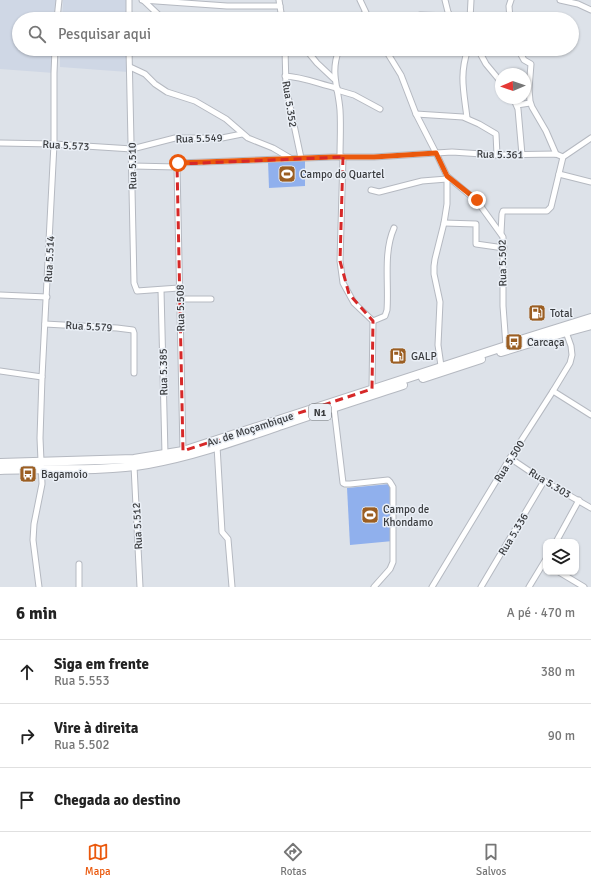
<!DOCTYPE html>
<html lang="pt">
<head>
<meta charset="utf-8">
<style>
  body { margin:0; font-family:Signika,sans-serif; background:#f6f6f6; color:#222 }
  .controls { position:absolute; right:12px; bottom:12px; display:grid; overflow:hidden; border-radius:8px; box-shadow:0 1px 3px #0004 }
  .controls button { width:36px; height:36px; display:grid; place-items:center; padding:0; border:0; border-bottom:1px solid #e0e0e0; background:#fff; color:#222; font:20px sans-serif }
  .compass { position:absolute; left:495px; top:68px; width:36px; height:36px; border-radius:50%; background:#fff; box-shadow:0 1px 3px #0004; rotate:268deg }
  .stop { position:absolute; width:12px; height:12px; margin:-9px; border:3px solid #ea580c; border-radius:50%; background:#fff }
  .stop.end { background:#ea580c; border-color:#fff; box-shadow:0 1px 4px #0008 }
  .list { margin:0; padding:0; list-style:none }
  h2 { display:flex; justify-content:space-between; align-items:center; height:52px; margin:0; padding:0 16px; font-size:17px }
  h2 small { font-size:13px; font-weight:400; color:#767676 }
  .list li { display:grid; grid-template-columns:26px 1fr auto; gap:12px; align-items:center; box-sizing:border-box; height:64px; padding:0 16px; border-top:1px solid #e0e0e0 }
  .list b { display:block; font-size:15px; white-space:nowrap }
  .list p { margin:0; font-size:13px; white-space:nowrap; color:#767676 }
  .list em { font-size:13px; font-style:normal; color:#767676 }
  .icon { flex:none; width:22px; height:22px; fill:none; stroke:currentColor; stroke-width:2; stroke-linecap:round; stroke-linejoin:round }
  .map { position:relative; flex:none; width:591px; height:587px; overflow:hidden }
  .search { position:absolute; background:#fff; box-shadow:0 1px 3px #0004; left:12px; right:12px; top:12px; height:44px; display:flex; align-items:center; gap:10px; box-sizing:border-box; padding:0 14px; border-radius:22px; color:#767676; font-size:15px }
  .sheet { height:244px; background:#fff }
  nav { display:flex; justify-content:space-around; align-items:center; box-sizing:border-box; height:56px; border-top:1px solid #e0e0e0; background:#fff; font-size:11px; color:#767676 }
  nav a { display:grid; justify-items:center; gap:2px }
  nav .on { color:#ea580c }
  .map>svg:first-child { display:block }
  .built { fill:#cfd7e5 }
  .green { fill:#90b0ed }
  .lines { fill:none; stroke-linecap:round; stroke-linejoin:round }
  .minor-casing { stroke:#b5b9c1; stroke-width:7 }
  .trunk-casing { stroke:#b5b9c1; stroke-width:10 }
  .minor { stroke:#fff; stroke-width:5 }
  .trunk { stroke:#fff; stroke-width:8 }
  .route { stroke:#ea580c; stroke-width:5 }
  .marked { fill:none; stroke:#d62828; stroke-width:3; stroke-dasharray:8 5; stroke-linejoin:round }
  .labels { text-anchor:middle; stroke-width:3; stroke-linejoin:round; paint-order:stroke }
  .shield { fill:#eaeff6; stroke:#6f7276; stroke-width:1 }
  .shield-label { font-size:10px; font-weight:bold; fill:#3a3c3f }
  .street-label { font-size:11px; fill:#3a3c3f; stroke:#eaeff6 }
  .poi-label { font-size:11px; fill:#3a3c3f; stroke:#eaeff6; text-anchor:start }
</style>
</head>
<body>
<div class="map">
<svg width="591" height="587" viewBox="0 0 591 587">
  <rect width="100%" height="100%" fill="#dde2e9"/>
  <g class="built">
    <path d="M0 0H57V19H19V49H55L54 73 0 69Z"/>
    <path d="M63 0H127V19H62Z"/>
    <path d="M60 49H128V72L60 67Z"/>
  </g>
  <g class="green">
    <path d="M305 160V186L269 188 268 161Z"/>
    <path d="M390 484 393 541 350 545 347 488Z"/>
  </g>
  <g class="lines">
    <g class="minor-casing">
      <g id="minor">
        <path d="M129 0V19"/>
        <path d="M142 0 227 6H280"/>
        <path d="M143 0 163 19"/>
        <path d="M279 0 282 19"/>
        <path d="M360 0 369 19"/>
        <path d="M445 0 448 12 452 19"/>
        <path d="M560 0 578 4 591 10"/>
        <path d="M57 19 59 0"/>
        <path d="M357 19 365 13"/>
        <path d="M410 19 420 15 451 16"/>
        <path d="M470 19 471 0"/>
        <path d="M510 19 509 6 511 0"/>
        <path d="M129 49 134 283 137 291 179 288"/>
        <path d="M211 49 228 51 249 49"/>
        <path d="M285 49 286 87 301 158"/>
        <path d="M303 49 308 52 317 63 334 79"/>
        <path d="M339 49C330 74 338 85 340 110 341 126 340 142 340 157"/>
        <path d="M385 49 401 75 416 114 436 153 447 176 477 201 503 237V306L506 346"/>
        <path d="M477 49 480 53 486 64 501 82"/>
        <path d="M518 49 524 60 531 64 529 89 530 101 532 107 546 131 556 154"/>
        <path d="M130 67 145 74 155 84 167 92 195 101 226 119 248 138 273 148 290 158"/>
        <path d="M285 76C303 77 319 84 337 88"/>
        <path d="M337 90 354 95 380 109"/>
        <path d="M511 98 515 102 518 109 522 155"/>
        <path d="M517 105 530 103"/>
        <path d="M416 114 463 117 479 124 496 134 497 155"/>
        <path d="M467 118C464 92 459 75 468 49"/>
        <path d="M0 143 54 144 132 149 175 138H222L242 134"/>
        <path d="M343 157 340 261 343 283 354 303 373 321 372 389"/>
        <path d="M133 166 177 167"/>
        <path d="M559 174 591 182"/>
        <path d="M371 190 379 192 422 181 447 179"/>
        <path d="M444 223 476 224V244L504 248"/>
        <path d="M501 233 502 214 503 211H547L551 207 563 157 591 138"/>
        <path d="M161 290 165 454"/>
        <path d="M0 295 47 297"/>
        <path d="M180 299H211"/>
        <path d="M373 321 385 316 387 310C389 283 383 253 394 228"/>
        <path d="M45 324 117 328 133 330 134 333V373"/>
        <path d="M441 366 438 345 440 302 434 274V266L435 259 444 223 447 204V176"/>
        <path d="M0 371 42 377"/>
        <path d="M553 391 591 415"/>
        <path d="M334 408 343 483 345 484H350L388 480 390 482 393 487V562L390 569 374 587"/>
        <path d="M217 446 222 532 228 539 232 587"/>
        <path d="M183 451 177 167 178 163 332 157H374L452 152 497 155 556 154 563 157"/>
        <path d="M510 458 544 481 591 508"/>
        <path d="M134 466 140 587"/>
        <path d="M556 542 579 500"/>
        <path d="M559 572 584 587"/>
        <path d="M39 587 33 540 34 524 42 484 40 438 42 377 54 144V73L55 49"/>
        <path d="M79 587V564"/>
        <path d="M432 587 510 458 553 391 570 363 572 355 571 346 566 332"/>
        <path d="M481 587 544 481"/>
        <path d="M529 587 546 559"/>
      </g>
    </g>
    <g class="trunk-casing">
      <g id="trunk">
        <path d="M501 352 566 332 591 325"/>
        <path d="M423 378 481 359"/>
        <path d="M0 463 134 459 183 451 506 346 514 342 591 318"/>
        <path d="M0 470C49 468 100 472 148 464 194 456 238 440 282 425 322 411 363 398 403 385"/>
      </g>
    </g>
    <use href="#minor" class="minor"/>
    <use href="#trunk" class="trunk"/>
  </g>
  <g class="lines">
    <path class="route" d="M178 163 332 157H374L436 153 447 176 477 200"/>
  </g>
  <path class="marked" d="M343 157 340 261 349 294 373 321 372 389 183 451 177 164Z"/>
  <defs>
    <g id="stadium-square" transform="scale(0.9)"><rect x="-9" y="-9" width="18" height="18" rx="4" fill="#9b5e22" stroke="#eaeff6"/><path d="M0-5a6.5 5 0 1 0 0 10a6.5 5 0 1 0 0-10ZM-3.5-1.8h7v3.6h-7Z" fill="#fff"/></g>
    <g id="fuel-square" transform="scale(0.9)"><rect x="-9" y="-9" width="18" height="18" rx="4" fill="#9b5e22" stroke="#eaeff6"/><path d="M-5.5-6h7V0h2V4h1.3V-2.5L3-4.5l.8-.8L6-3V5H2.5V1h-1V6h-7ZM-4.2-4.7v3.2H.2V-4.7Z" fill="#fff"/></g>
    <g id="bus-square" transform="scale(0.9)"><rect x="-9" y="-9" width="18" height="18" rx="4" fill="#9b5e22" stroke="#eaeff6"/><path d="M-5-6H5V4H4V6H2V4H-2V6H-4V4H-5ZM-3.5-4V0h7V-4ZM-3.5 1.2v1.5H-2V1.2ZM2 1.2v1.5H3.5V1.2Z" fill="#fff"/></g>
  </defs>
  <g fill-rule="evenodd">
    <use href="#stadium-square" x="287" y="174"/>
    <use href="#fuel-square" x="537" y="313"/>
    <use href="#bus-square" x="514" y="342"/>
    <use href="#fuel-square" x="398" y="356"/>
    <use href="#bus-square" x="28" y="474"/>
    <use href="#stadium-square" x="370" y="515"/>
  </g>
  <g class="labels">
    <rect class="shield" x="309" y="404" width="22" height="16" rx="3"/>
    <g class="shield-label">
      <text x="320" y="416">N1</text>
    </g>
    <g class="street-label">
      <text transform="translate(290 104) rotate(81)" y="4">Rua 5.352</text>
      <text transform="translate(199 138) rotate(-2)" y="4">Rua 5.549</text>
      <text transform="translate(66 145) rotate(3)" y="4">Rua 5.573</text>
      <text transform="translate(500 154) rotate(1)" y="4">Rua 5.361</text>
      <text transform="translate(132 166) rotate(-91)" y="4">Rua 5.510</text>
      <text transform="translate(49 259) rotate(-87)" y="4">Rua 5.514</text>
      <text transform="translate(502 263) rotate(-91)" y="4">Rua 5.502</text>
      <text transform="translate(180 308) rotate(-91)" y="4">Rua 5.508</text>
      <text transform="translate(89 326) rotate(3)" y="4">Rua 5.579</text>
      <text transform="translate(163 372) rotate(-91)" y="4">Rua 5.385</text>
      <text transform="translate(250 429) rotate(-18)" y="4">Av. de Moçambique</text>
      <text transform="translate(509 461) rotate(-58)" y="4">Rua 5.500</text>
      <text transform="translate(550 483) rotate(31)" y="4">Rua 5.303</text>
      <text transform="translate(137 526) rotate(-93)" y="4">Rua 5.512</text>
      <text transform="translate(513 534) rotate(-59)" y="4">Rua 5.336</text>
    </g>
    <g class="poi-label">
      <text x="300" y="178">Campo do Quartel</text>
      <text x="550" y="317">Total</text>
      <text x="527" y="346">Carcaça</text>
      <text x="411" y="360">GALP</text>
      <text x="41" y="478">Bagamoio</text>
      <text x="383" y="513">Campo de<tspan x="383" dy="13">Khondamo</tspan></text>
    </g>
  </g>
</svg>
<div class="controls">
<button><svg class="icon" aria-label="layers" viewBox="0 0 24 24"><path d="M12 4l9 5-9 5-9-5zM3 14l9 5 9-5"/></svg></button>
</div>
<svg class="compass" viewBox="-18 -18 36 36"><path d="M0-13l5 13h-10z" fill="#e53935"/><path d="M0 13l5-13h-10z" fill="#767676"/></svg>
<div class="stop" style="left:178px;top:163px"></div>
<div class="stop end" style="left:477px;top:200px"></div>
<div class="search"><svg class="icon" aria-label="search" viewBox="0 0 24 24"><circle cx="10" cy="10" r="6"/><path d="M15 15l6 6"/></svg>Pesquisar aqui</div>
</div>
<section class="sheet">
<h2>6 min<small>A pé · 470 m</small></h2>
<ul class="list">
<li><svg class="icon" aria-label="ahead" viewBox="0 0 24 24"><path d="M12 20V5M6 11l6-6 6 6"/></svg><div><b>Siga em frente</b><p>Rua 5.553</p></div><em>380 m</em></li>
<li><svg class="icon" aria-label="right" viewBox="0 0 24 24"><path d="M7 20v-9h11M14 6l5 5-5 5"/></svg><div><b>Vire à direita</b><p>Rua 5.502</p></div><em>90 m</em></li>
<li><svg class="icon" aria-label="arrive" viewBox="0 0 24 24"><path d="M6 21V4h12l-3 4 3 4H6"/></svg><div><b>Chegada ao destino</b></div></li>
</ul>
</section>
<nav>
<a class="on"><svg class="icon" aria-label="map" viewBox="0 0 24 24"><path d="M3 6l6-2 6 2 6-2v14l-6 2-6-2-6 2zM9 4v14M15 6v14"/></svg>Mapa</a>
<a><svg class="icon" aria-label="directions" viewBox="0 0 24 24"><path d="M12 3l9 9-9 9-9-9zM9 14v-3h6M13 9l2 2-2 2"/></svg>Rotas</a>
<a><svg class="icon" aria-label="saved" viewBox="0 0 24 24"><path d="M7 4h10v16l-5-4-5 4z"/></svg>Salvos</a>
</nav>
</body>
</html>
